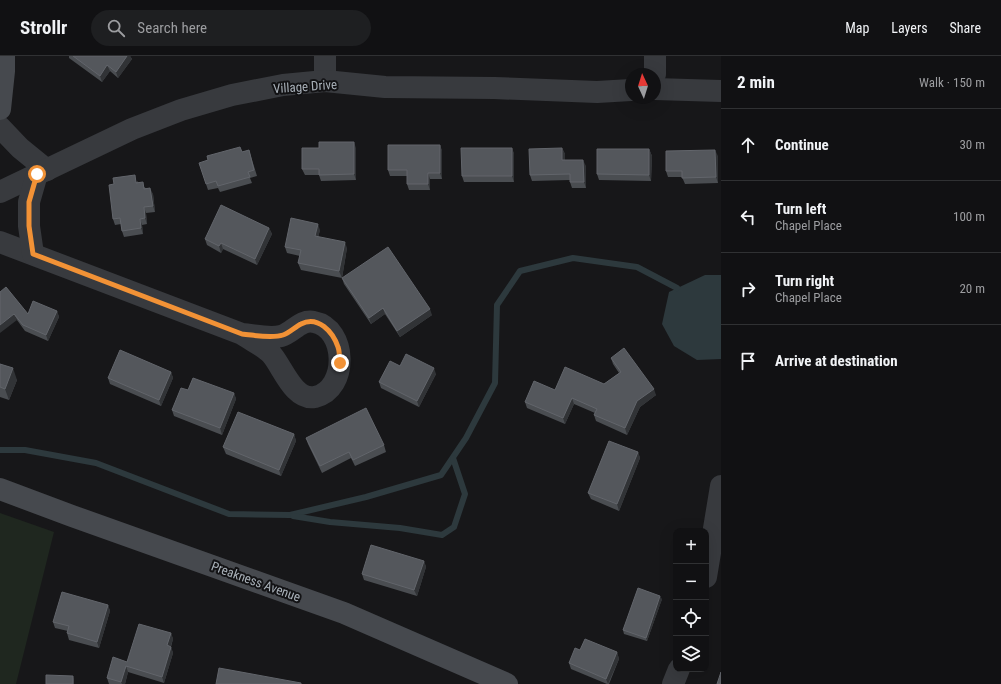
<!DOCTYPE html>
<html lang="en">
<head>
<meta charset="utf-8">
<style>
  body { margin:0; font-family:"Roboto Condensed",sans-serif; background:#1e1f21; color:#f1f3f6 }
  .controls { position:absolute; right:12px; bottom:12px; display:grid; overflow:hidden; border-radius:8px; box-shadow:0 4px 16px #0002 }
  .controls button { width:36px; height:36px; display:grid; place-items:center; padding:0; border:0; border-bottom:1px solid #303133; background:#111113; color:#f1f3f6; font:20px sans-serif }
  .compass { position:absolute; left:625px; top:12px; width:36px; height:36px; border-radius:50%; background:#111113; box-shadow:0 4px 16px #0002; rotate:356deg }
  .stop { position:absolute; width:12px; height:12px; margin:-9px; border:3px solid #f29236; border-radius:50%; background:#fff }
  .stop.end { background:#f29236; border-color:#fff; box-shadow:0 1px 4px #0008 }
  .list { margin:0; padding:0; list-style:none }
  h2 { display:flex; justify-content:space-between; align-items:center; height:52px; margin:0; padding:0 16px; font-size:17px }
  h2 small { font-size:13px; font-weight:400; color:#9c9da0 }
  .list li { display:grid; grid-template-columns:26px 1fr auto; gap:12px; align-items:center; box-sizing:border-box; height:72px; padding:0 16px; border-top:1px solid #303133 }
  .list b { display:block; font-size:15px; white-space:nowrap }
  .list p { margin:0; font-size:13px; white-space:nowrap; color:#9c9da0 }
  .list em { font-size:13px; font-style:normal; color:#9c9da0 }
  .icon { flex:none; width:22px; height:22px; fill:none; stroke:currentColor; stroke-width:2; stroke-linecap:round; stroke-linejoin:round }
  .map { position:relative; flex:none; width:721px; height:628px; overflow:hidden }
  header { display:flex; align-items:center; gap:24px; box-sizing:border-box; height:56px; padding:0 20px; background:#111113; border-bottom:1px solid #303133 }
  header strong { font-size:19px }
  nav { display:flex; gap:22px; margin-inline-start:auto; font-size:14px }
  .search { width:280px; height:36px; background:#1e1f21; display:flex; align-items:center; gap:10px; box-sizing:border-box; padding:0 14px; border-radius:22px; color:#9c9da0; font-size:15px }
  main { display:flex }
  aside { flex:1; background:#111113 }
  .map>svg:first-child { display:block }
  .green { fill:#1f271f }
  .water { fill:#2d393d }
  .lines { fill:none; stroke-linecap:round; stroke-linejoin:round }
  .stream { stroke:#2d393d; stroke-width:6 }
  .street { stroke:#383a3e; stroke-width:22 }
  .secondary { stroke:#46494e; stroke-width:22 }
  .wall { fill:#4a4d51 }
  .shaded-wall { fill:#313336 }
  .building { fill:#54575c; stroke:#62656b }
  .route { stroke:#f29236; stroke-width:5 }
  .labels { text-anchor:middle; stroke-width:4; stroke-linejoin:round; paint-order:stroke }
  .street-label { font-size:13px; fill:#a9b1b9; stroke:#121214 }
</style>
</head>
<body>
<header>
<strong>Strollr</strong>
<div class="search"><svg class="icon" aria-label="search" viewBox="0 0 24 24"><circle cx="10" cy="10" r="6"/><path d="M15 15l6 6"/></svg>Search here</div>
<nav><a>Map</a><a>Layers</a><a>Share</a></nav>
</header>
<main>
<div class="map">
<svg width="721" height="628" viewBox="0 0 721 628">
  <rect width="100%" height="100%" fill="#171719"/>
  <path class="green" d="M0 457 54 476 16 628H0Z"/>
  <path class="water" d="M705 219H721V303L697 304 674 290 662 268 669 236Z"/>
  <g class="lines">
    <g class="stream">
      <path d="M0 394H25L96 407 229 458 290 459 366 441 441 419 466 382 495 327 497 249 520 215 573 202 637 211 677 232"/>
      <path d="M293 460 330 466 400 472 442 479 454 471 465 438 453 402"/>
    </g>
    <g class="street">
      <path d="M655 0V18"/>
      <path d="M325 25V0"/>
      <path d="M655 33 721 35"/>
      <path d="M0 71 20 92 47 114"/>
      <path d="M0 136 132 73 181 54 232 39 283 29 325 25 385 31 494 32 597 36 631 34"/>
      <path d="M0 186 242 278C250 284 266 291 272 299 283 312 294 345 315 341 349 333 347 272 314 266 300 263 293 277 281 280 269 283 255 279 242 278"/>
      <path d="M33 198 29 170V146L37 118"/>
      <path d="M706 521 721 430"/>
      <path d="M673 628 679 613"/>
    </g>
    <g class="secondary">
      <path d="M0 53 4 15V0"/>
      <path d="M0 433 72 460 344 557 507 628"/>
    </g>
  </g>
  <g class="wall">
    <path d="M69 0H130L132 3 118 22 110 15 102 26 69 2Z"/>
    <path d="M440 89 442 95V123H430V134H409L407 128V120H390L388 114Z"/>
    <path d="M356 92V124L321 125 319 119H305L302 113Z"/>
    <path d="M512 92 514 98V126H464L462 120Z"/>
    <path d="M562 92 565 98V104L586 110V132H572L570 126V124L532 125 530 119Z"/>
    <path d="M649 93 652 100 651 125 599 124 597 118Z"/>
    <path d="M249 94 257 120 250 122 252 127 220 136 218 132 208 134 206 128 242 96Z"/>
    <path d="M718 100V127L685 128 682 121H668L666 115Z"/>
    <path d="M137 125 138 126 153 138 155 156 146 157 147 168 142 169 143 178 124 181 122 175 121 168 115 169 113 163Z"/>
    <path d="M269 172 272 178 257 209 223 193 221 197 207 189 205 183Z"/>
    <path d="M320 174 318 181 347 192 342 222 301 214 298 207 300 200 287 197 285 191Z"/>
    <path d="M342 222 432 259 400 281 385 258 371 268 344 228Z"/>
    <path d="M0 236 28 258 57 255 59 261 48 285 25 275 17 264Z"/>
    <path d="M611 302 656 339 640 351 627 379 596 365 594 359 595 357 574 348 565 368 527 352 525 346 555 334 604 328 619 317 613 308Z"/>
    <path d="M0 308 17 324 9 344 0 341Z"/>
    <path d="M400 310 436 318 419 351 381 332 379 326Z"/>
    <path d="M171 316 173 322 161 350 110 328 108 322Z"/>
    <path d="M188 334 234 337 236 343 222 379 174 360 172 354Z"/>
    <path d="M294 378 296 385 281 420 226 398 223 391Z"/>
    <path d="M306 382 384 389 386 396 355 410 351 402 322 417 308 388Z"/>
    <path d="M638 396 640 402 619 455 591 443 588 437Z"/>
    <path d="M424 505 426 511 417 540 364 524 362 518Z"/>
    <path d="M662 543 647 585 624 578 623 574Z"/>
    <path d="M108 549 110 555 99 592 69 584 67 577 68 575 55 572 53 566Z"/>
    <path d="M171 577 173 583 171 591 173 597 164 627 128 616 125 628H109L107 622 127 606Z"/>
    <path d="M580 594 617 596 619 603 609 628H607L571 613 569 607Z"/>
  </g>
  <g class="shaded-wall">
    <path d="M127 0H130L132 3 118 22 116 16Z"/>
    <path d="M107 9 110 15 102 26 100 20Z"/>
    <path d="M354 86 356 92V124L354 118Z"/>
    <path d="M440 89 442 95V123L440 117Z"/>
    <path d="M512 92 514 98V126L512 120Z"/>
    <path d="M562 92 565 98V110L562 104Z"/>
    <path d="M649 93 652 100 651 125 649 119Z"/>
    <path d="M715 94 718 100V127L716 121Z"/>
    <path d="M583 104 586 110V132L584 126Z"/>
    <path d="M428 117 430 123V134L428 128Z"/>
    <path d="M150 132 153 138 155 156 153 150Z"/>
    <path d="M144 151 146 157 147 168 145 162Z"/>
    <path d="M140 163 142 169 143 178 141 172Z"/>
    <path d="M318 168 320 174 317 186 315 180Z"/>
    <path d="M269 172 272 178 257 209 255 203Z"/>
    <path d="M345 186 347 192 342 222 339 215Z"/>
    <path d="M221 187 223 193 221 197 219 190Z"/>
    <path d="M383 252 385 258 371 268 369 262Z"/>
    <path d="M430 253 432 259 400 281 397 275Z"/>
    <path d="M57 255 59 261 48 285 46 279Z"/>
    <path d="M14 258 17 264 0 277V269Z"/>
    <path d="M13 312 17 324 9 344 5 333Z"/>
    <path d="M434 312 436 318 419 351 417 345Z"/>
    <path d="M171 316 173 322 161 350 159 344Z"/>
    <path d="M654 333 656 339 640 351 627 379 625 372 637 345Z"/>
    <path d="M234 337 236 343 222 379 220 372Z"/>
    <path d="M572 342 574 348 565 368 563 362Z"/>
    <path d="M294 378 296 385 281 420 279 414Z"/>
    <path d="M638 396 640 402 619 455 617 448Z"/>
    <path d="M424 505 426 511 417 540 414 534Z"/>
    <path d="M660 540 662 543 647 585 646 582Z"/>
    <path d="M108 549 110 555 99 592 97 586Z"/>
    <path d="M171 577 173 583 169 596 167 589Z"/>
    <path d="M171 591 173 597 164 627 162 621Z"/>
    <path d="M617 596 619 603 608 628 606 623Z"/>
    <path d="M126 610 128 616 125 628H122L121 626Z"/>
    <path d="M73 620 74 623V628H73Z"/>
  </g>
  <g class="building">
    <path d="M73 0H127L116 16 107 9 100 20Z"/>
    <path d="M319 86H354V118L319 119V113H302V92H319Z"/>
    <path d="M388 89H440V117H428V128H407V114H388Z"/>
    <path d="M240 91 242 96 249 94 254 114 248 116 250 121 218 130 216 125 206 128 199 107 208 104 207 100Z"/>
    <path d="M461 92H512V120H462Z"/>
    <path d="M562 92V104H583L584 126H570V118L530 119 529 93Z"/>
    <path d="M597 93H649V119L597 118Z"/>
    <path d="M715 94 716 121 682 122V115H666V95Z"/>
    <path d="M135 119 136 127 143 126 144 133 150 132 153 150 144 151 145 162 140 163 141 172 122 175 120 162 113 163 109 129 114 128 113 122Z"/>
    <path d="M221 149 269 172 255 203 221 187 219 190 205 183Z"/>
    <path d="M291 162 318 168 315 180 345 186 339 215 298 207 301 194 285 191Z"/>
    <path d="M388 191 430 253 397 275 383 252 369 262 342 222Z"/>
    <path d="M6 231 28 258 33 245 57 255 46 279 23 269 14 258 0 269V236Z"/>
    <path d="M624 292 654 333 637 345 625 372 594 359 597 353 572 342 563 362 525 346 534 325 555 334 565 311 604 328 621 316 611 302Z"/>
    <path d="M120 294 171 316 159 344 108 322Z"/>
    <path d="M406 298 434 312 417 345 379 326 390 305 400 310Z"/>
    <path d="M0 308 13 312 5 333 0 331Z"/>
    <path d="M193 322 234 337 220 372 172 354 181 332 188 334Z"/>
    <path d="M366 352 384 389 353 404 349 396 320 410 306 382Z"/>
    <path d="M238 356 294 378 279 414 223 391Z"/>
    <path d="M609 385 638 396 617 448 588 437Z"/>
    <path d="M371 489 424 505 414 534 362 518Z"/>
    <path d="M638 532 660 540 646 582 623 574Z"/>
    <path d="M62 536 108 549 97 586 67 577 69 570 53 566Z"/>
    <path d="M139 568 171 577 167 589 171 591 162 621 126 610 121 626 107 622 113 601 127 606Z"/>
    <path d="M585 583 617 596 606 623 569 607 575 592 580 594Z"/>
    <path d="M219 612 301 627V628H216Z"/>
    <path d="M721 616V628H717Z"/>
    <path d="M46 619 73 620V628H46Z"/>
  </g>
  <g class="lines">
    <path class="route" d="M37 118 29 146V170L33 198 242 278C254 279 271 283 283 279 289 277 295 271 301 268 318 259 333 276 338 291 340 296 339 302 340 307"/>
  </g>
  <g class="labels">
    <g class="street-label">
      <text transform="translate(305 30) rotate(-4)" y="5">Village Drive</text>
      <text transform="translate(256 525) rotate(20)" y="5">Preakness Avenue</text>
    </g>
  </g>
</svg>
<div class="controls">
<button>+</button>
<button>−</button>
<button><svg class="icon" aria-label="locate" viewBox="0 0 24 24"><circle cx="12" cy="12" r="6"/><path d="M12 2v4M12 18v4M2 12h4M18 12h4"/></svg></button>
<button><svg class="icon" aria-label="layers" viewBox="0 0 24 24"><path d="M12 4l9 5-9 5-9-5zM3 14l9 5 9-5"/></svg></button>
</div>
<svg class="compass" viewBox="-18 -18 36 36"><path d="M0-13l5 13h-10z" fill="#e53935"/><path d="M0 13l5-13h-10z" fill="#9c9da0"/></svg>
<div class="stop" style="left:37px;top:118px"></div>
<div class="stop end" style="left:340px;top:307px"></div>
</div>
<aside>
<h2>2 min<small>Walk · 150 m</small></h2>
<ul class="list">
<li><svg class="icon" aria-label="ahead" viewBox="0 0 24 24"><path d="M12 20V5M6 11l6-6 6 6"/></svg><div><b>Continue</b></div><em>30 m</em></li>
<li><svg class="icon" aria-label="left" viewBox="0 0 24 24"><path d="M17 20v-9H6M10 6l-5 5 5 5"/></svg><div><b>Turn left</b><p>Chapel Place</p></div><em>100 m</em></li>
<li><svg class="icon" aria-label="right" viewBox="0 0 24 24"><path d="M7 20v-9h11M14 6l5 5-5 5"/></svg><div><b>Turn right</b><p>Chapel Place</p></div><em>20 m</em></li>
<li><svg class="icon" aria-label="arrive" viewBox="0 0 24 24"><path d="M6 21V4h12l-3 4 3 4H6"/></svg><div><b>Arrive at destination</b></div></li>
</ul>
</aside>
</main>
</body>
</html>
